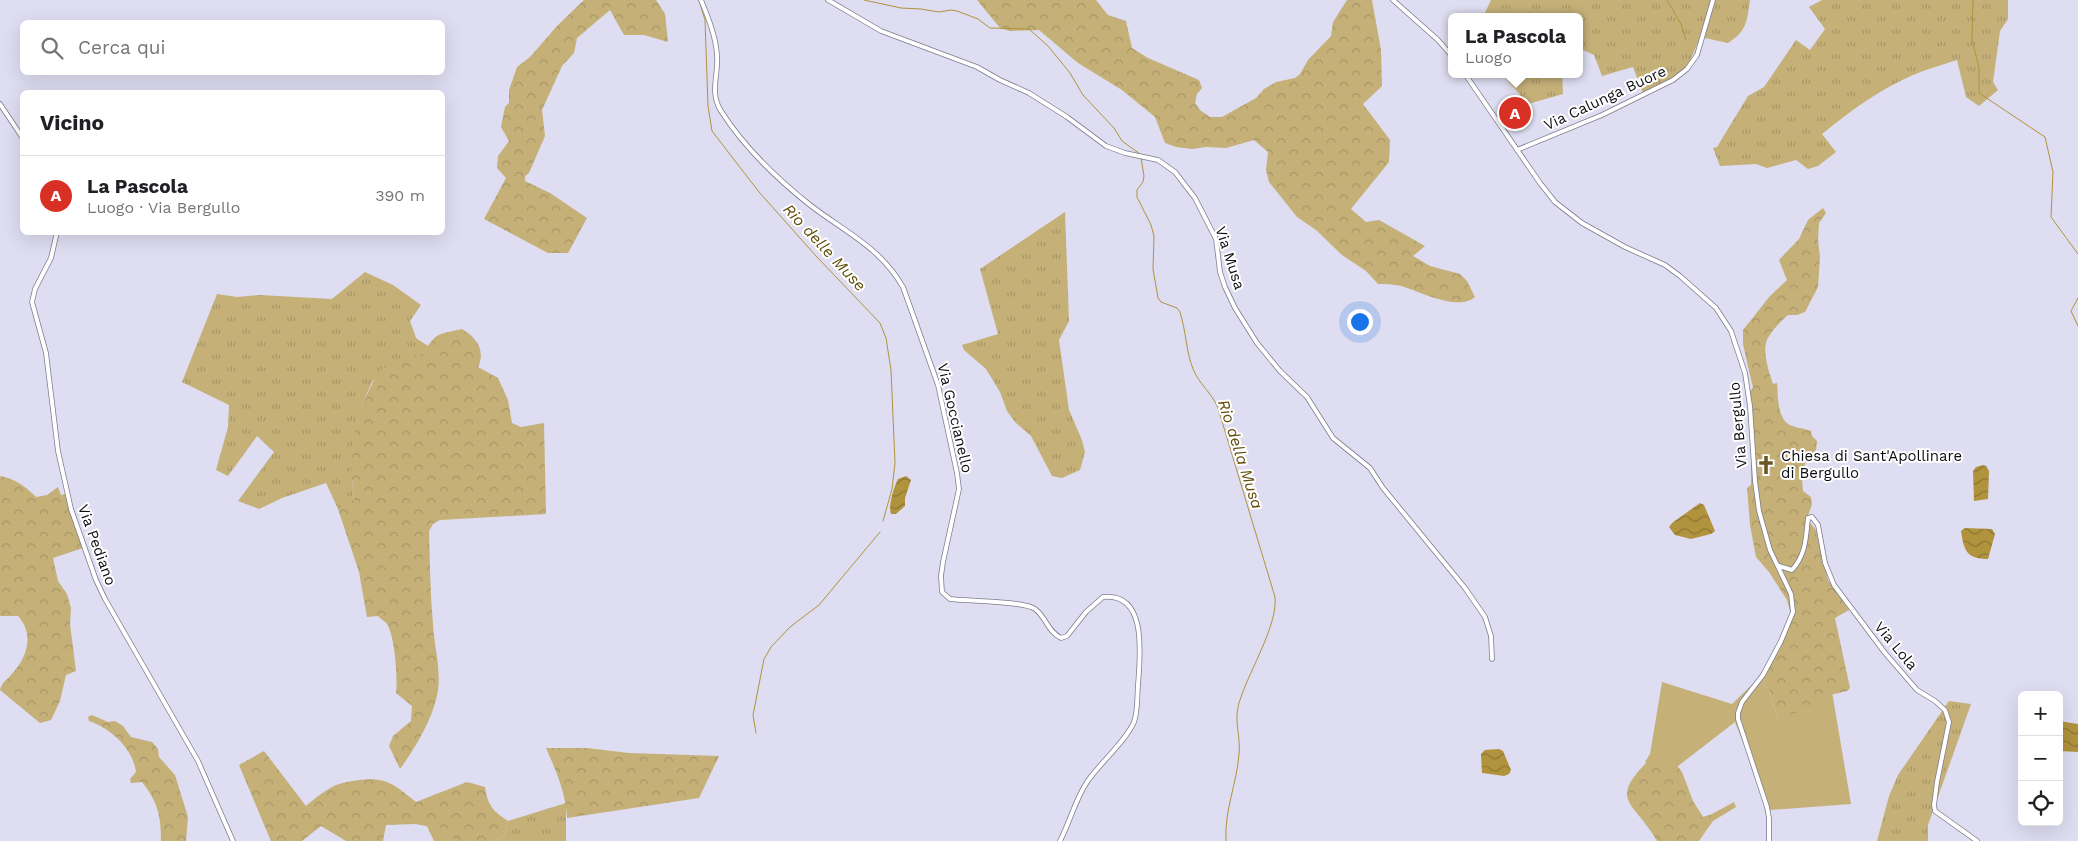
<!DOCTYPE html>
<html lang="it">
<head>
<meta charset="utf-8">
<style>
  body { margin:0; font-family:"Work Sans",sans-serif; background:#f6f6f6; color:#202124 }
  .controls { position:absolute; right:15px; bottom:15px; display:grid; overflow:hidden; border-radius:8px; box-shadow:0 5px 20px #0002 }
  .controls button { width:45px; height:45px; display:grid; place-items:center; padding:0; border:0; border-bottom:1px solid #e0e0e0; background:#fff; color:#202124; font:25px sans-serif }
  .you { position:absolute; left:1359px; top:321px; width:18px; height:18px; margin:-12px; border:4px solid #fff; border-radius:50%; background:#1a73e8; box-shadow:0 0 0 8px #1a73e833 }
  .badge { display:grid; place-items:center; width:32px; height:32px; border-radius:50%; background:#d93025; color:#fff; font-size:16px; font-weight:700 }
  .pin { position:absolute; translate:-50% -50%; border:2px solid #fff; box-shadow:0 1px 5px #0006 }
  .popup { position:absolute; left:1448px; top:13px; width:135px; height:65px; box-sizing:border-box; display:grid; place-content:center; border-radius:8px; background:#fff; filter:drop-shadow(0 1px 4px #0005); font-size:16px; white-space:nowrap; color:#757577 }
  .popup b { font-size:19px; color:#202124 }
  .popup::after { content:''; position:absolute; left:50%; top:100%; margin-left:-10px; border:10px solid transparent; border-top-color:#fff }
  .list { margin:0; padding:0; list-style:none }
  h2 { display:flex; justify-content:space-between; align-items:center; height:65px; margin:0; padding:0 20px; font-size:21px }
  h2 small { font-size:16px; font-weight:400; color:#757577 }
  .list li { display:grid; grid-template-columns:32px 1fr auto; gap:15px; align-items:center; box-sizing:border-box; height:80px; padding:0 20px; border-top:1px solid #e0e0e0 }
  .list b { display:block; font-size:19px; white-space:nowrap }
  .list p { margin:0; font-size:16px; white-space:nowrap; color:#757577 }
  .list em { font-size:16px; font-style:normal; color:#757577 }
  .icon { flex:none; width:28px; height:28px; fill:none; stroke:currentColor; stroke-width:2; stroke-linecap:round; stroke-linejoin:round }
  .map { position:relative; flex:none; width:2078px; height:841px; overflow:hidden }
  .search { position:absolute; background:#fff; box-shadow:0 5px 20px #0002; left:20px; top:20px; width:425px; height:55px; display:flex; align-items:center; gap:12px; box-sizing:border-box; padding:0 18px; border-radius:8px; color:#757577; font-size:19px }
  .panel { position:absolute; background:#fff; box-shadow:0 5px 20px #0002; left:20px; top:90px; width:425px; height:145px; border-radius:8px }
  .map>svg:first-child { display:block }
  .grass { fill:url(#grass-tufts) }
  .forest { fill:url(#forest-crowns) }
  .green { fill:#c5b078 }
  .water { fill:url(#water-waves) }
  .lines { fill:none; stroke-linecap:round; stroke-linejoin:round }
  .stream { stroke:#b1933d; stroke-width:1 }
  .street-casing { stroke:#7c7b8d; stroke-width:5.5 }
  .street { stroke:#fff; stroke-width:4 }
  .labels { text-anchor:middle; stroke-width:4; stroke-linejoin:round; paint-order:stroke }
  .street-label { font-size:15px; fill:#0e0d14; stroke:#fff }
  .poi-label { font-size:15px; fill:#0e0d14; stroke:#fff; text-anchor:start }
  .water-label { font-size:16px; font-style:italic; fill:#624d09; stroke:#fff }
</style>
</head>
<body>
<div class="map">
<svg width="2078" height="841" viewBox="0 0 2078 841">
  <defs>
    <pattern id="grass-tufts" width="24" height="20" patternUnits="userSpaceOnUse" patternTransform="scale(1.25)"><rect width="24" height="20" fill="#c5b078"/><path d="M3 7l-1-3M5 7V3M7 7l1-3M15 17l-1-3M17 17v-4M19 17l1-3" fill="none" stroke="#a89667"/></pattern>
    <pattern id="forest-crowns" width="20" height="18" patternUnits="userSpaceOnUse" patternTransform="scale(1.25)"><rect width="20" height="18" fill="#c5b078"/><path d="M2 6a3 3 0 1 1 6 0M12 15a3 3 0 1 1 6 0" fill="none" stroke="#a89667"/></pattern>
    <pattern id="water-waves" width="16" height="10" patternUnits="userSpaceOnUse" patternTransform="scale(1.25)"><rect width="16" height="10" fill="#b1933d"/><path d="M0 5q4-4 8 0t8 0" fill="none" stroke="#8e7632"/></pattern>
  </defs>
  <rect width="100%" height="100%" fill="#deddf1"/>
  <g class="grass">
    <path d="M1491 0H1750C1747 21 1747 31 1728 43L1700 37 1689 64 1671 80 1644 96 1633 67 1602 76 1594 55 1579 48V17H1483Z"/>
    <path d="M1822 0H2008V19L2000 31 1993 82 1998 90 1979 106 1966 97 1957 60C1942 65 1927 69 1913 75 1880 89 1849 112 1822 134L1836 152 1818 166 1808 169 1796 160 1767 168 1756 164 1720 166 1713 148 1717 147 1748 96 1764 87 1796 40 1810 50 1825 29 1809 7Z"/>
    <path d="M1502 74H1562L1563 94 1528 104Z"/>
    <path d="M1065 212 1069 321 1059 340 1069 410 1082 440 1085 452 1080 470 1062 478 1052 476 1031 436 1015 422 1007 411 1000 392 986 369 964 350 962 345 998 334 980 269Z"/>
    <path d="M365 272 393 285 421 305 410 321 416 338 428 346 423 353C414 356 379 374 373 381 368 389 364 401 361 410 351 442 350 468 354 501L338 509 326 483 282 498 259 509 238 501 274 452 257 436 228 476 216 470 228 427 229 405 182 382 217 294 237 297 260 295 332 299Z"/>
    <path d="M1949 701 1971 704 1928 825V841H1877L1889 796 1898 775Z"/>
    <path d="M566 803V841H495L504 836 508 821Z"/>
    <path d="M426 824 439 827 463 841H434Z"/>
  </g>
  <g class="forest">
    <path d="M584 0H656L665 14 668 42 644 35H624L610 10 577 38 574 53 562 66 542 110 545 136 529 173 525 176V181L550 193 587 218 568 253H548L484 219 506 178 497 168 498 156 509 141 501 127 505 107 509 103V90L517 67 530 57 557 26Z"/>
    <path d="M977 0H1096L1108 15 1126 21 1132 48 1148 58 1199 80 1202 88 1197 94 1195 103 1200 110 1210 117H1222L1256 98 1264 89 1276 82 1295 78 1300 74 1308 60 1331 36 1333 22 1347 0H1372L1381 50 1382 86 1363 104 1390 140 1389 162 1351 209 1366 222 1379 220 1425 246 1413 256 1430 266 1460 274 1467 281 1475 297C1458 312 1419 291 1401 286 1393 284 1385 284 1378 284L1366 271 1342 255 1316 230 1297 217 1269 182 1266 170 1268 152 1254 140 1226 148 1206 147 1192 149 1176 147 1165 143 1155 117 1122 90 1078 63 1039 30 1010 31 1000 28Z"/>
    <path d="M1823 208 1826 213 1819 223 1818 240 1820 257 1818 287 1805 312 1797 315H1788C1781 321 1771 331 1767 340 1762 352 1769 372 1773 384L1777 383C1778 394 1777 416 1788 424 1794 428 1804 428 1811 431L1812 436 1817 441 1816 450C1802 462 1801 473 1803 491L1811 497 1812 504 1807 519 1816 530 1828 580 1849 610 1835 618 1850 688 1847 691 1817 698 1816 711 1778 719 1769 691 1759 678 1786 631 1791 615 1787 600 1769 572 1756 557 1750 525 1747 488 1751 485V446L1747 394 1753 388 1743 344V330L1770 296 1787 280 1779 260 1799 239 1808 220Z"/>
    <path d="M462 329C476 337 486 350 478 367L498 378 508 400 512 423 521 427 544 423 546 514 440 520 433 524 429 531C430 562 430 593 433 624 434 646 441 668 438 690 434 717 416 747 400 769L389 746 393 736 411 721 412 706 396 693C398 679 395 637 387 624 385 621 380 619 378 616L367 617 359 572 338 509 354 500C349 460 351 428 369 390 373 383 377 373 383 367 394 359 410 357 423 353 438 331 437 335 462 329Z"/>
    <path d="M0 476C15 479 25 486 36 497L47 495 58 487 61 495 68 493 86 547 53 558 58 581 67 594 71 608 70 624 76 671 66 675 60 701 51 720 40 723 0 690C2 682 6 681 11 675 27 658 35 635 18 616H0Z"/>
    <path d="M92 715 108 722 115 721 123 726 131 737 152 742 158 749 159 757 175 775 188 817 186 841H161C161 816 158 802 142 782L131 783 130 779 136 772C133 748 110 728 89 721L88 717Z"/>
    <path d="M546 748H587L629 753 719 756 699 798 567 818C566 793 556 771 546 748Z"/>
    <path d="M264 751 306 806C314 799 324 791 334 786 347 781 370 777 384 781 396 785 406 794 416 802L467 782 485 787C488 806 492 810 508 821L504 836 495 841H458L436 828 416 824 386 825 383 841H346L321 826 302 841H271L239 765Z"/>
    <path d="M1650 759 1673 760 1682 772 1693 801 1703 817 1712 814 1734 802 1736 807 1713 821 1699 841H1657C1635 801 1606 802 1650 759Z"/>
  </g>
  <path class="green" d="M1759 678 1769 691 1778 719 1810 708 1812 697 1832 692 1851 804 1770 810 1735 722 1669 773 1645 762 1650 754 1662 682 1732 704Z"/>
  <g class="water">
    <path d="M1983 465 1986 466 1989 471 1988 499 1974 501 1973 471 1976 467Z"/>
    <path d="M906 476 911 480 905 498V506L896 514H891C888 505 894 487 898 479Z"/>
    <path d="M1700 503 1704 505 1715 531 1711 534 1691 539 1675 535 1669 527 1672 523Z"/>
    <path d="M1965 528 1992 529 1995 534 1988 559C1966 559 1964 550 1961 531Z"/>
    <path d="M2059 721 2078 724V752L2059 751Z"/>
    <path d="M1499 749 1503 751 1511 770 1509 774 1504 776 1482 773 1481 754 1485 750Z"/>
  </g>
  <g class="lines">
    <g class="stream">
      <path d="M699 0 705 20 708 106 712 131 759 192 816 256 880 323 886 338 891 370 895 463 892 489 883 521"/>
      <path d="M864 0 901 8 921 9 939 12 951 10 957 11 978 19 990 28 1029 29 1048 46 1070 73 1083 95 1114 128 1122 141 1140 154"/>
      <path d="M1667 0 1681 24 1686 40"/>
      <path d="M1973 0 1972 39 1979 68V93L2045 137 2053 172 2051 217 2078 254"/>
      <path d="M1141 158 1144 176 1143 182 1137 190V197L1151 225 1154 236 1153 269 1158 298 1161 302 1177 308 1180 312C1186 331 1186 351 1193 369 1199 384 1212 393 1218 408L1275 597C1278 624 1250 670 1241 697 1232 721 1241 732 1239 754 1237 783 1224 811 1226 841"/>
      <path d="M2078 298 2071 311 2078 326"/>
      <path d="M756 733 753 715 764 659 771 647 790 627 819 605 880 532"/>
    </g>
    <g class="street-casing">
      <g id="street">
        <path d="M701 0C708 17 716 37 717 55 719 75 709 92 721 111 744 147 776 178 810 205 845 232 880 247 903 287L938 385 957 473 959 489 943 562 941 576 942 592 950 599C967 601 1024 601 1035 609 1046 617 1048 632 1061 638L1067 636 1086 612 1103 597C1148 592 1140 656 1138 685 1137 697 1138 711 1134 722 1126 741 1099 764 1087 782 1075 800 1070 822 1060 841"/>
        <path d="M828 0 881 31 977 67 1000 80 1029 93 1067 117 1106 146 1125 153 1158 160 1175 172 1195 198 1216 239 1220 272 1225 287 1235 308 1257 343 1280 371 1307 397 1333 438 1370 468 1383 488 1465 588 1485 617 1491 636 1492 659"/>
        <path d="M1393 0 1438 40 1451 55"/>
        <path d="M1465 74 1540 183 1555 202 1582 223 1625 247 1665 265 1680 276 1716 308 1731 331 1745 373 1750 406 1755 481 1759 511 1770 550 1791 594 1793 612 1781 641 1763 675 1742 702 1738 713V719L1767 807 1769 818V841"/>
        <path d="M0 104 22 137"/>
        <path d="M1517 150 1602 115 1673 80 1687 69 1697 55 1713 0"/>
        <path d="M57 232 51 258 35 289 32 302 46 353 58 451 71 509 96 580 105 599 198 761 233 841"/>
        <path d="M1779 566 1792 570C1806 555 1806 537 1808 518L1812 517 1818 525 1825 563 1834 585 1885 653 1917 690 1935 701 1945 710 1949 722 1937 782 1934 805 1935 811 1977 841"/>
      </g>
    </g>
    <use href="#street" class="street"/>
  </g>
  <defs>
    <g id="church-bare" transform="scale(1.5)"><path d="M-1.2-6h2.4v3.5h3.3v2.4h-3.3V6h-2.4V-.1h-3.3v-2.4h3.3Z" fill="#695725" stroke="#fff" stroke-width="2.5" paint-order="stroke"/></g>
  </defs>
  <g fill-rule="evenodd">
    <use href="#church-bare" x="1766" y="465"/>
  </g>
  <g class="labels">
    <g class="street-label">
      <text transform="translate(1605 98) rotate(-25)" y="5">Via Calunga Buore</text>
      <text transform="translate(1230 258) rotate(72)" y="5">Via Musa</text>
      <text transform="translate(955 418) rotate(77)" y="5">Via Goccianello</text>
      <text transform="translate(1738 425) rotate(-95)" y="5">Via Bergullo</text>
      <text transform="translate(97 545) rotate(70)" y="5">Via Pediano</text>
      <text transform="translate(1896 646) rotate(50)" y="5">Via Lola</text>
    </g>
    <g class="poi-label">
      <text x="1781" y="461">Chiesa di Sant'Apollinare<tspan x="1781" dy="17">di Bergullo</tspan></text>
    </g>
    <g class="water-label">
      <text transform="translate(825 247) rotate(47)" y="6">Rio delle Muse</text>
      <text transform="translate(1241 454) rotate(72)" y="6">Rio della Musa</text>
    </g>
  </g>
</svg>
<div class="controls">
<button>+</button>
<button>−</button>
<button><svg class="icon" aria-label="locate" viewBox="0 0 24 24"><circle cx="12" cy="12" r="6"/><path d="M12 2v4M12 18v4M2 12h4M18 12h4"/></svg></button>
</div>
<div class="you"></div>
<div class="pin badge" style="left:1515px;top:113px">A</div>
<div class="popup"><b>La Pascola</b>Luogo</div>
<div class="search"><svg class="icon" aria-label="search" viewBox="0 0 24 24"><circle cx="10" cy="10" r="6"/><path d="M15 15l6 6"/></svg>Cerca qui</div>
<section class="panel">
<h2>Vicino<small></small></h2>
<ul class="list">
<li><span class="badge">A</span><div><b>La Pascola</b><p>Luogo · Via Bergullo</p></div><em>390 m</em></li>
</ul>
</section>
</div>
</body>
</html>
